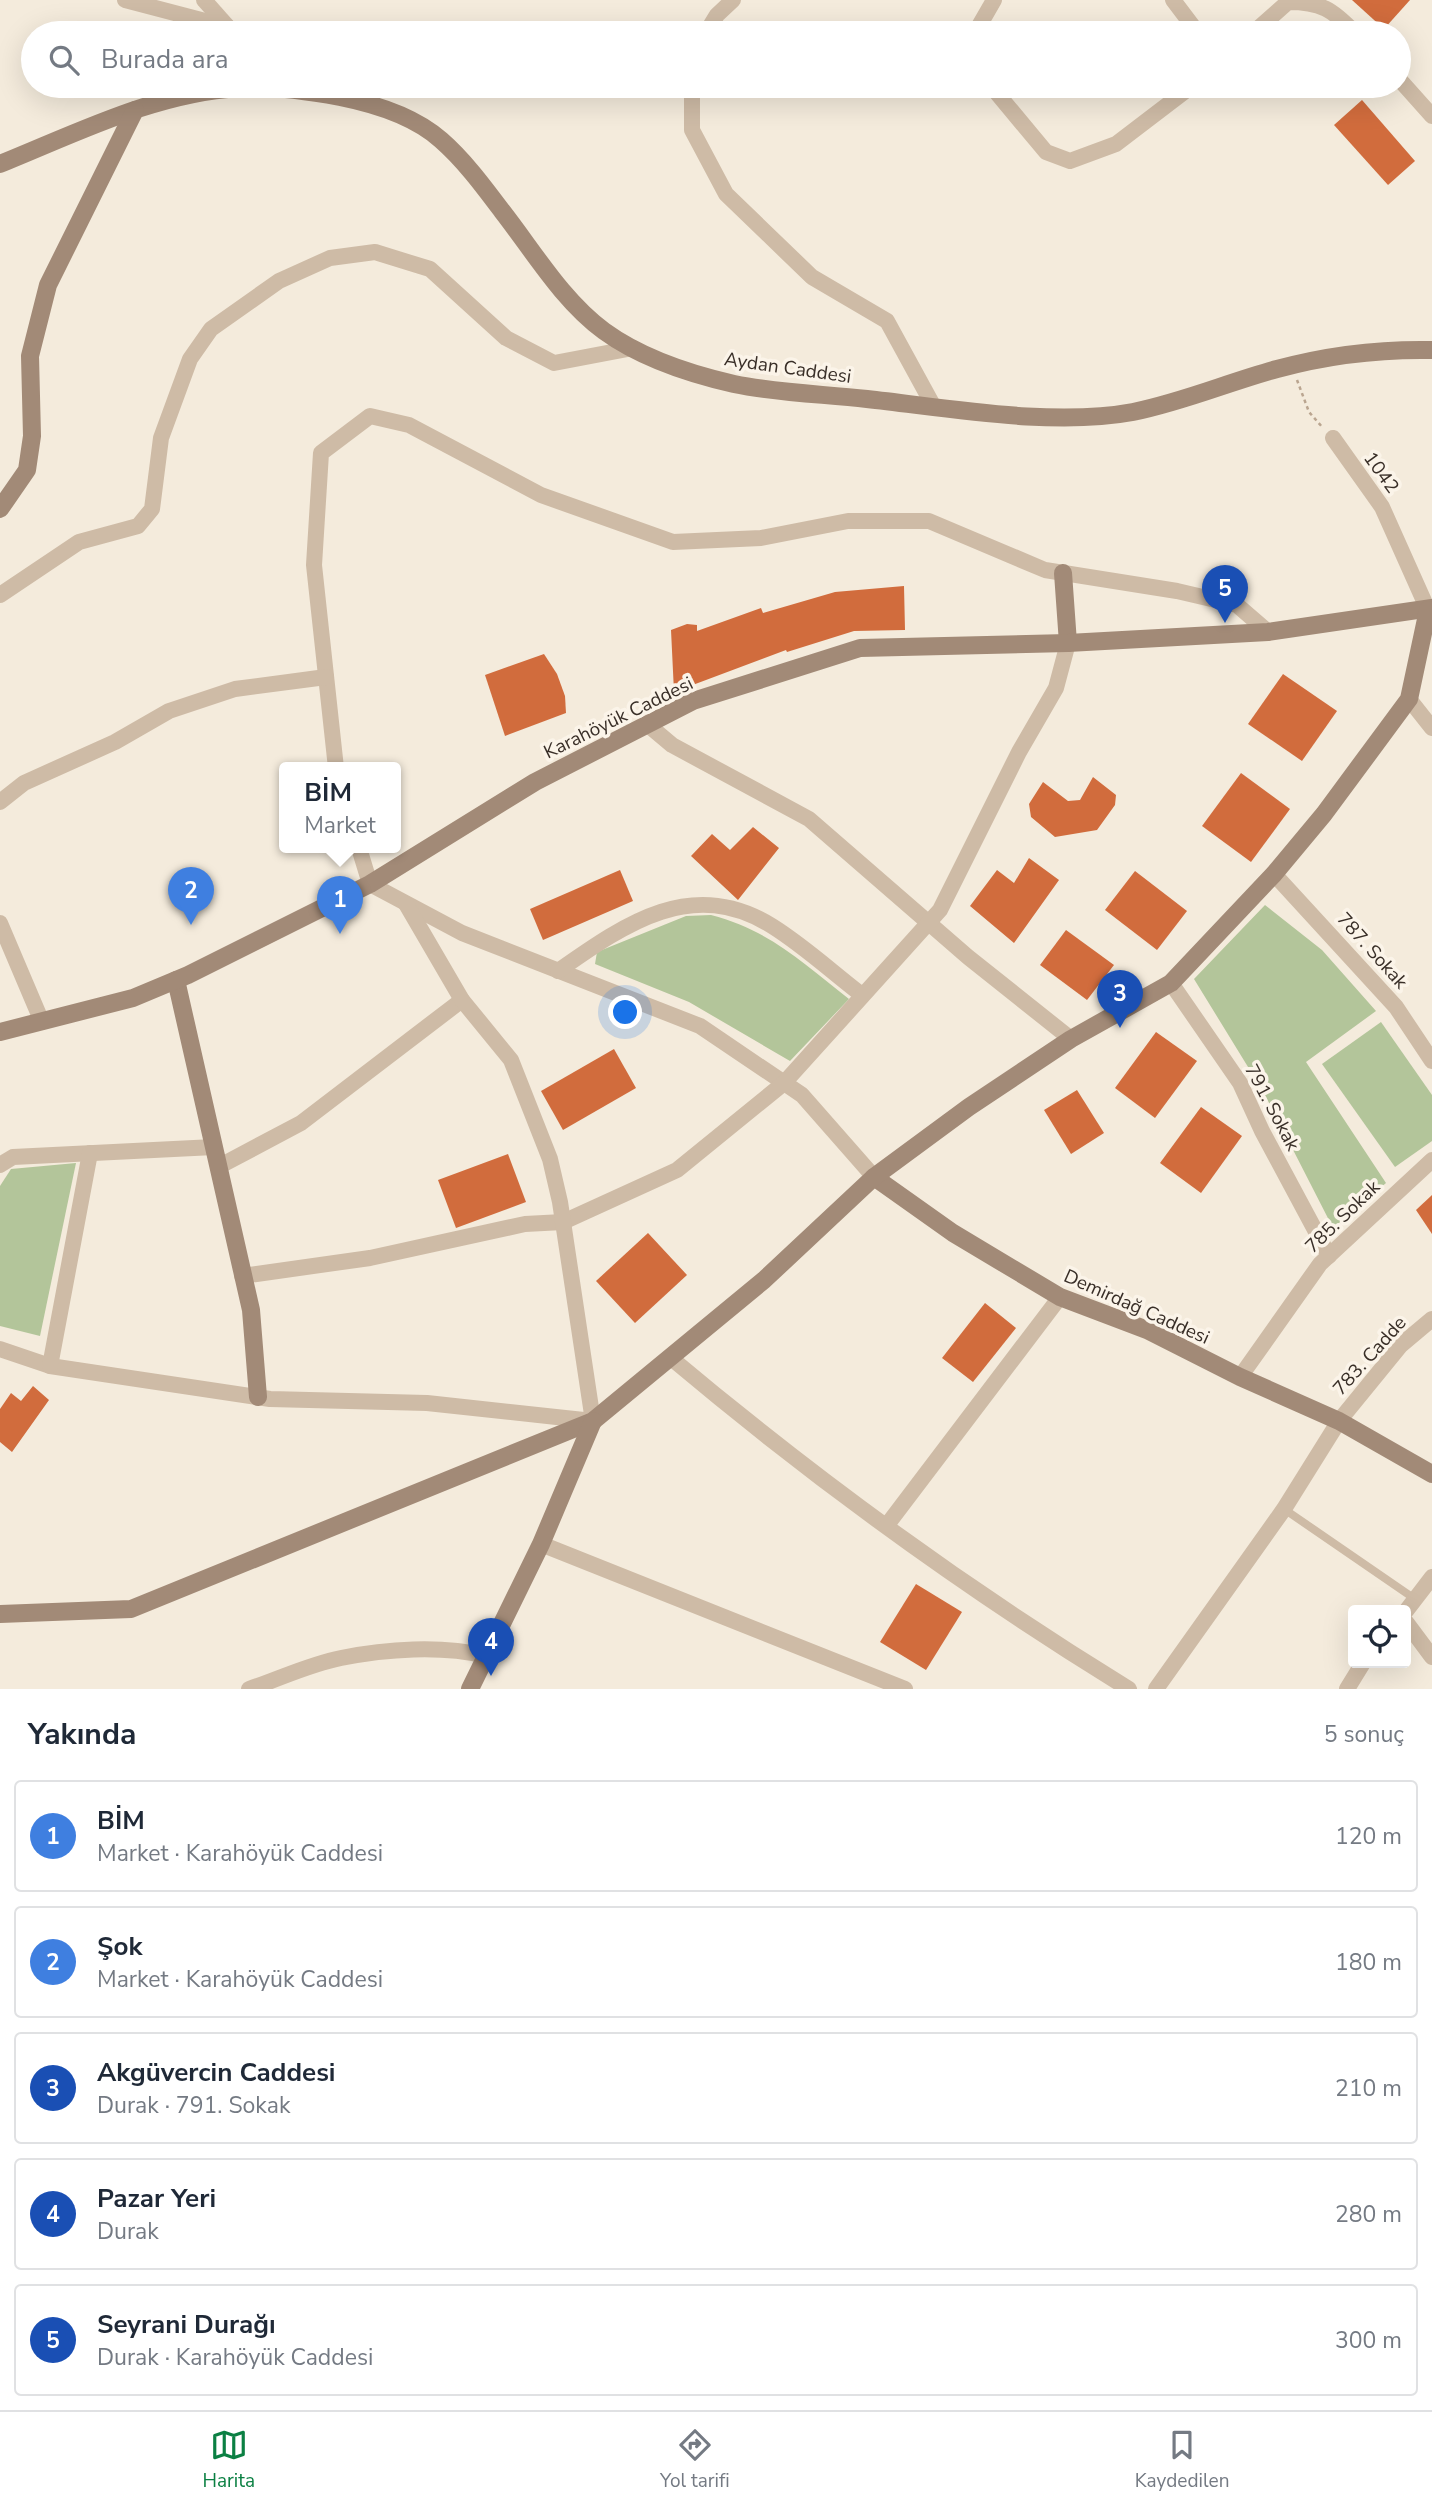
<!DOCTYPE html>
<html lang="tr">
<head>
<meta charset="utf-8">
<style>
  body { margin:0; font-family:"Nunito Sans",sans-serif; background:#f2f2f3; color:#1f2937 }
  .controls { position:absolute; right:21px; bottom:21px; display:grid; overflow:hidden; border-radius:7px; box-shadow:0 7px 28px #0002 }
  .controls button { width:63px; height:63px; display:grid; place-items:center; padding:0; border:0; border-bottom:2px solid #e0e1e3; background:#fff; color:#1f2937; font:35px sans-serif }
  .you { position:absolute; left:626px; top:1013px; width:24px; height:24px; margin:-18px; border:5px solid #fff; border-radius:50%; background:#1a73e8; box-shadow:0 0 0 10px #1a73e833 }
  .badge { display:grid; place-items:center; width:46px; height:46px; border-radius:50%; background:#0b8043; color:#fff; font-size:23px; font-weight:700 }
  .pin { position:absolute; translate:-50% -58px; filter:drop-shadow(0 2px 4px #0008) }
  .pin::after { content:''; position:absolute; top:37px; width:24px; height:21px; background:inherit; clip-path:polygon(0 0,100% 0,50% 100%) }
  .popup { position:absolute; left:279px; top:762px; width:122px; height:91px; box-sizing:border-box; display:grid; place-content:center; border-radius:7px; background:#fff; filter:drop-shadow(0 2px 5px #0005); font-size:23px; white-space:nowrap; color:#747a83 }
  .popup b { font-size:26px; color:#1f2937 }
  .popup::after { content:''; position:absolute; left:50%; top:100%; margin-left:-14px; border:14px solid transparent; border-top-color:#fff }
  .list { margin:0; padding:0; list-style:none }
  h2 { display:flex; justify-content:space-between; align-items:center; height:91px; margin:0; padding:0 28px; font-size:30px }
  h2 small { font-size:23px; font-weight:400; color:#747a83 }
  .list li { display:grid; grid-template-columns:46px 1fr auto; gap:21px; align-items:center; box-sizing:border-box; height:112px; margin:0 14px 14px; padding:0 14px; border:2px solid #e0e1e3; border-radius:7px }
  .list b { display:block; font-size:26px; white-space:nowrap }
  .list p { margin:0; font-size:23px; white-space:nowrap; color:#747a83 }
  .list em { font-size:23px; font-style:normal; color:#747a83 }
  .icon { flex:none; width:38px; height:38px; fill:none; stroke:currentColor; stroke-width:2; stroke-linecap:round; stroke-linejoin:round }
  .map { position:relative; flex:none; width:1432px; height:1689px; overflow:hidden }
  .search { position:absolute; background:#fff; box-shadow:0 7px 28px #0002; left:21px; right:21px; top:21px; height:77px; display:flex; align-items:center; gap:18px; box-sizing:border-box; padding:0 24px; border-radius:38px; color:#747a83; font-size:26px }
  .sheet { height:721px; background:#fff }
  nav { display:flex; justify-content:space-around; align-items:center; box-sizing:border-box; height:98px; border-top:2px solid #e0e1e3; background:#fff; font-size:19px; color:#747a83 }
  nav a { display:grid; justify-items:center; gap:4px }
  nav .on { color:#0b8043 }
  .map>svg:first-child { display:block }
  .green { fill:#b3c59a }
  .building { fill:#d16c3d }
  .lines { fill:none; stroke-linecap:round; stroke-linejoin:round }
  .path { stroke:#baa590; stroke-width:2.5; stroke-dasharray:3.5 3.5; stroke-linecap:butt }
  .lane { stroke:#cebba6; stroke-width:8 }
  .street { stroke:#cebba6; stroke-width:16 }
  .secondary { stroke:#a28a77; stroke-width:18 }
  .labels { text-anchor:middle; stroke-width:7; stroke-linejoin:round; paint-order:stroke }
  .street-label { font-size:19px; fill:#392f28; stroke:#fbf4e9 }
</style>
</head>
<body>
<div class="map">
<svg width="1432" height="1689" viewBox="0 0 1432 1689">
  <rect width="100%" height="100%" fill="#f4ebdc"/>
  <g class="green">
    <path d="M1265 905 1322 950 1376 1011 1306 1062 1386 1183 1333 1228 1264 1093 1194 979Z"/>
    <path d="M711 915C769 930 803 963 849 999L790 1061 689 1002 595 964 597 952 686 916Z"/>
    <path d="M1381 1022 1432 1095V1141L1395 1167 1322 1064Z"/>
    <path d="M76 1163 40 1336 0 1326V1186L11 1169Z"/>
  </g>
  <g class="building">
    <path d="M1352 0H1410L1384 29Z"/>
    <path d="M1362 100 1415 161 1388 185 1334 125Z"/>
    <path d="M904 586 905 630 854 631 787 652 786 650 674 692 671 630 687 624 697 625V631L761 608 763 613 835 592Z"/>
    <path d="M544 654 557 674 565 696 566 713 505 736 485 675Z"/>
    <path d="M1283 674 1337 711 1302 761 1248 724Z"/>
    <path d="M1241 773 1290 809 1251 862 1202 826Z"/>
    <path d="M1093 777 1116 795 1115 805 1097 830 1055 837 1031 817 1029 804 1043 782 1068 801 1080 800Z"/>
    <path d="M753 827 779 848 738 900 691 856 712 834 730 850Z"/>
    <path d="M1029 858 1059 880 1014 943 970 906 997 870 1014 883Z"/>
    <path d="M620 870 633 901 543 940 530 909Z"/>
    <path d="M1135 871 1187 911 1157 950 1105 910Z"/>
    <path d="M1066 930 1114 965 1087 1000 1040 965Z"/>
    <path d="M1156 1032 1197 1061 1155 1118 1115 1088Z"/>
    <path d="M614 1049 636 1088 563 1130 541 1091Z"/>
    <path d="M1077 1090 1104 1133 1071 1154 1044 1110Z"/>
    <path d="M1201 1107 1242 1136 1201 1193 1160 1163Z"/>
    <path d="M508 1154 526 1202 456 1228 438 1180Z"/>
    <path d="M1432 1195V1234L1416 1210Z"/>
    <path d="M648 1233 687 1275 635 1323 596 1281Z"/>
    <path d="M985 1303 1016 1328 973 1382 942 1358Z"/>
    <path d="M33 1386 49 1400 12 1452 0 1442V1409L11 1393 21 1401Z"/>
    <path d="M916 1584 962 1612 926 1670 880 1642Z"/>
  </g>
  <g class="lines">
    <path class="path" d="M1297 380 1309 412 1323 428"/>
    <path class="lane" d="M1284 1509 1415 1599"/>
    <g class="street">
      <path d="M125 0 228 27 229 33"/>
      <path d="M204 0 228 27"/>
      <path d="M1173 0 1198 33"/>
      <path d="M706 33 717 15 733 0"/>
      <path d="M975 33 994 0"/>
      <path d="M1253 33 1288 2C1321 2 1332 9 1355 33"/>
      <path d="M1399 79 1432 116"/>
      <path d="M692 86V130L726 194 812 277 887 321 934 407"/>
      <path d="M991 86 1046 152 1070 161 1116 144 1192 86"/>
      <path d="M1333 438 1382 507 1428 610"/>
      <path d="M0 595 79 542 138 526 152 509 161 438 190 359 211 329 279 281 330 258 375 252 430 269 506 338 554 363 633 348"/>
      <path d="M1409 699 1432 728"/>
      <path d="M647 724 672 745 809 819 968 957 1071 1039"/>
      <path d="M336 768 314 565 321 453 370 416 409 425 541 495 673 542 761 538 848 521H929L1045 570 1177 591 1237 605 1268 632"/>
      <path d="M0 802 24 783 115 742 169 711 235 689 326 677"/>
      <path d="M359 848 370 884 462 933 700 1026 802 1095 874 1177"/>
      <path d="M1274 874 1396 1007 1432 1061"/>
      <path d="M0 923 42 1022"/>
      <path d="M558 971C625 924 692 876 772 926 804 946 832 972 862 995"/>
      <path d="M1171 983 1240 1083 1262 1131 1329 1256"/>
      <path d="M0 1165 13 1157 214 1147"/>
      <path d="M218 1167 301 1123 462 1000"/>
      <path d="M242 1276 370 1258 525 1224 563 1222 677 1170 784 1083 940 910 1019 752 1056 688 1068 643"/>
      <path d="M0 1349 50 1366 270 1399 427 1403 593 1421 560 1202 550 1159 511 1060 462 1000 406 904"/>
      <path d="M671 1358C815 1479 969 1591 1129 1689"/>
      <path d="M50 1366 90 1153"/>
      <path d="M1240 1377 1320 1264 1432 1160"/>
      <path d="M887 1525 1060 1297"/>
      <path d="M541 1544 905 1689"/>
      <path d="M1406 1611 1432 1577"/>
      <path d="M1406 1622 1432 1657"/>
      <path d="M249 1689C279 1679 310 1664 341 1658 386 1649 441 1645 486 1656"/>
      <path d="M1156 1689 1284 1509 1339 1421 1401 1345 1432 1319"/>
      <path d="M1347 1689 1363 1663"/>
    </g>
    <g class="secondary">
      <path d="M0 164C77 133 155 93 239 88 272 86 308 91 340 97 375 104 414 116 441 140 464 160 484 187 502 211 534 252 562 300 604 331 641 358 690 374 734 384 777 393 823 394 867 399 949 408 1053 427 1133 412 1183 402 1229 382 1277 369 1328 355 1379 349 1432 350"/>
      <path d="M0 509 27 470 32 436 30 356 48 285 135 110"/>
      <path d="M1063 573 1068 643"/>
      <path d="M176 980 251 1310 258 1397"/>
      <path d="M0 1032 133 998 188 975 370 884 535 782 693 701 860 648 1068 643 1268 632 1432 608"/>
      <path d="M874 1177 953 1233 1060 1297 1147 1330 1240 1377 1339 1421 1432 1474"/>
      <path d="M0 1614 131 1609 593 1421 764 1280 874 1177 969 1107 1071 1039 1171 983 1274 874 1324 814 1409 699 1428 610 1432 612"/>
      <path d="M470 1689 541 1544 593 1421"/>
    </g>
  </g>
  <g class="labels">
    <g class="street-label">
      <text transform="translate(788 367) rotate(8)" y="7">Aydan Caddesi</text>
      <text transform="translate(1382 472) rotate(54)" y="7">1042</text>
      <text transform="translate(618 717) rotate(-26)" y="7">Karahöyük Caddesi</text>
      <text transform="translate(1373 950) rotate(48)" y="7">787. Sokak</text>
      <text transform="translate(1273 1107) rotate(62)" y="7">791. Sokak</text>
      <text transform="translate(1342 1216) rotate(-44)" y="7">785. Sokak</text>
      <text transform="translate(1137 1306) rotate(24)" y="7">Demirdağ Caddesi</text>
      <text transform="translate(1369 1355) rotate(-48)" y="7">783. Cadde</text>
    </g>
  </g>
</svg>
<div class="controls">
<button><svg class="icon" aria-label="locate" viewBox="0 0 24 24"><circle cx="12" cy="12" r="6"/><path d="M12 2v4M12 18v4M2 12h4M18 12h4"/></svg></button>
</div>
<div class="you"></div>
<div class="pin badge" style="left:340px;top:934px;background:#3f7fe0">1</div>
<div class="popup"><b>BİM</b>Market</div>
<div class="pin badge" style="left:191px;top:925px;background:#3f7fe0">2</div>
<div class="pin badge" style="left:1120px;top:1028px;background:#1a4fb4">3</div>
<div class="pin badge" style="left:491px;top:1676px;background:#1a4fb4">4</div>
<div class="pin badge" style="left:1225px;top:623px;background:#1a4fb4">5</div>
<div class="search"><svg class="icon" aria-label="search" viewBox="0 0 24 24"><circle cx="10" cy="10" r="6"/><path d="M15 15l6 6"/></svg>Burada ara</div>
</div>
<section class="sheet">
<h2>Yakında<small>5 sonuç</small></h2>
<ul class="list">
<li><span class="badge" style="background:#3f7fe0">1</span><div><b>BİM</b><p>Market · Karahöyük Caddesi</p></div><em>120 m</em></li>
<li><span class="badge" style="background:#3f7fe0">2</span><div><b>Şok</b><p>Market · Karahöyük Caddesi</p></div><em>180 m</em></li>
<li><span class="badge" style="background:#1a4fb4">3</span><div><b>Akgüvercin Caddesi</b><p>Durak · 791. Sokak</p></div><em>210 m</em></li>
<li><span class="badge" style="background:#1a4fb4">4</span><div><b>Pazar Yeri</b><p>Durak</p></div><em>280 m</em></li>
<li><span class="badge" style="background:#1a4fb4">5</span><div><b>Seyrani Durağı</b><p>Durak · Karahöyük Caddesi</p></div><em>300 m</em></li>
</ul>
</section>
<nav>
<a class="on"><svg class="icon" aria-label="map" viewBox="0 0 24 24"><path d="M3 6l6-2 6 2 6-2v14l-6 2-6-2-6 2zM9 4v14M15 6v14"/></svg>Harita</a>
<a><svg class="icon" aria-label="directions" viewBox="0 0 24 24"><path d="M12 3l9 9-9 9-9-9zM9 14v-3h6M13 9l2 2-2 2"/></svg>Yol tarifi</a>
<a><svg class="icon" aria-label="saved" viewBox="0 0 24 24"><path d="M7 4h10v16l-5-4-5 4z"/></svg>Kaydedilen</a>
</nav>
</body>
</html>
